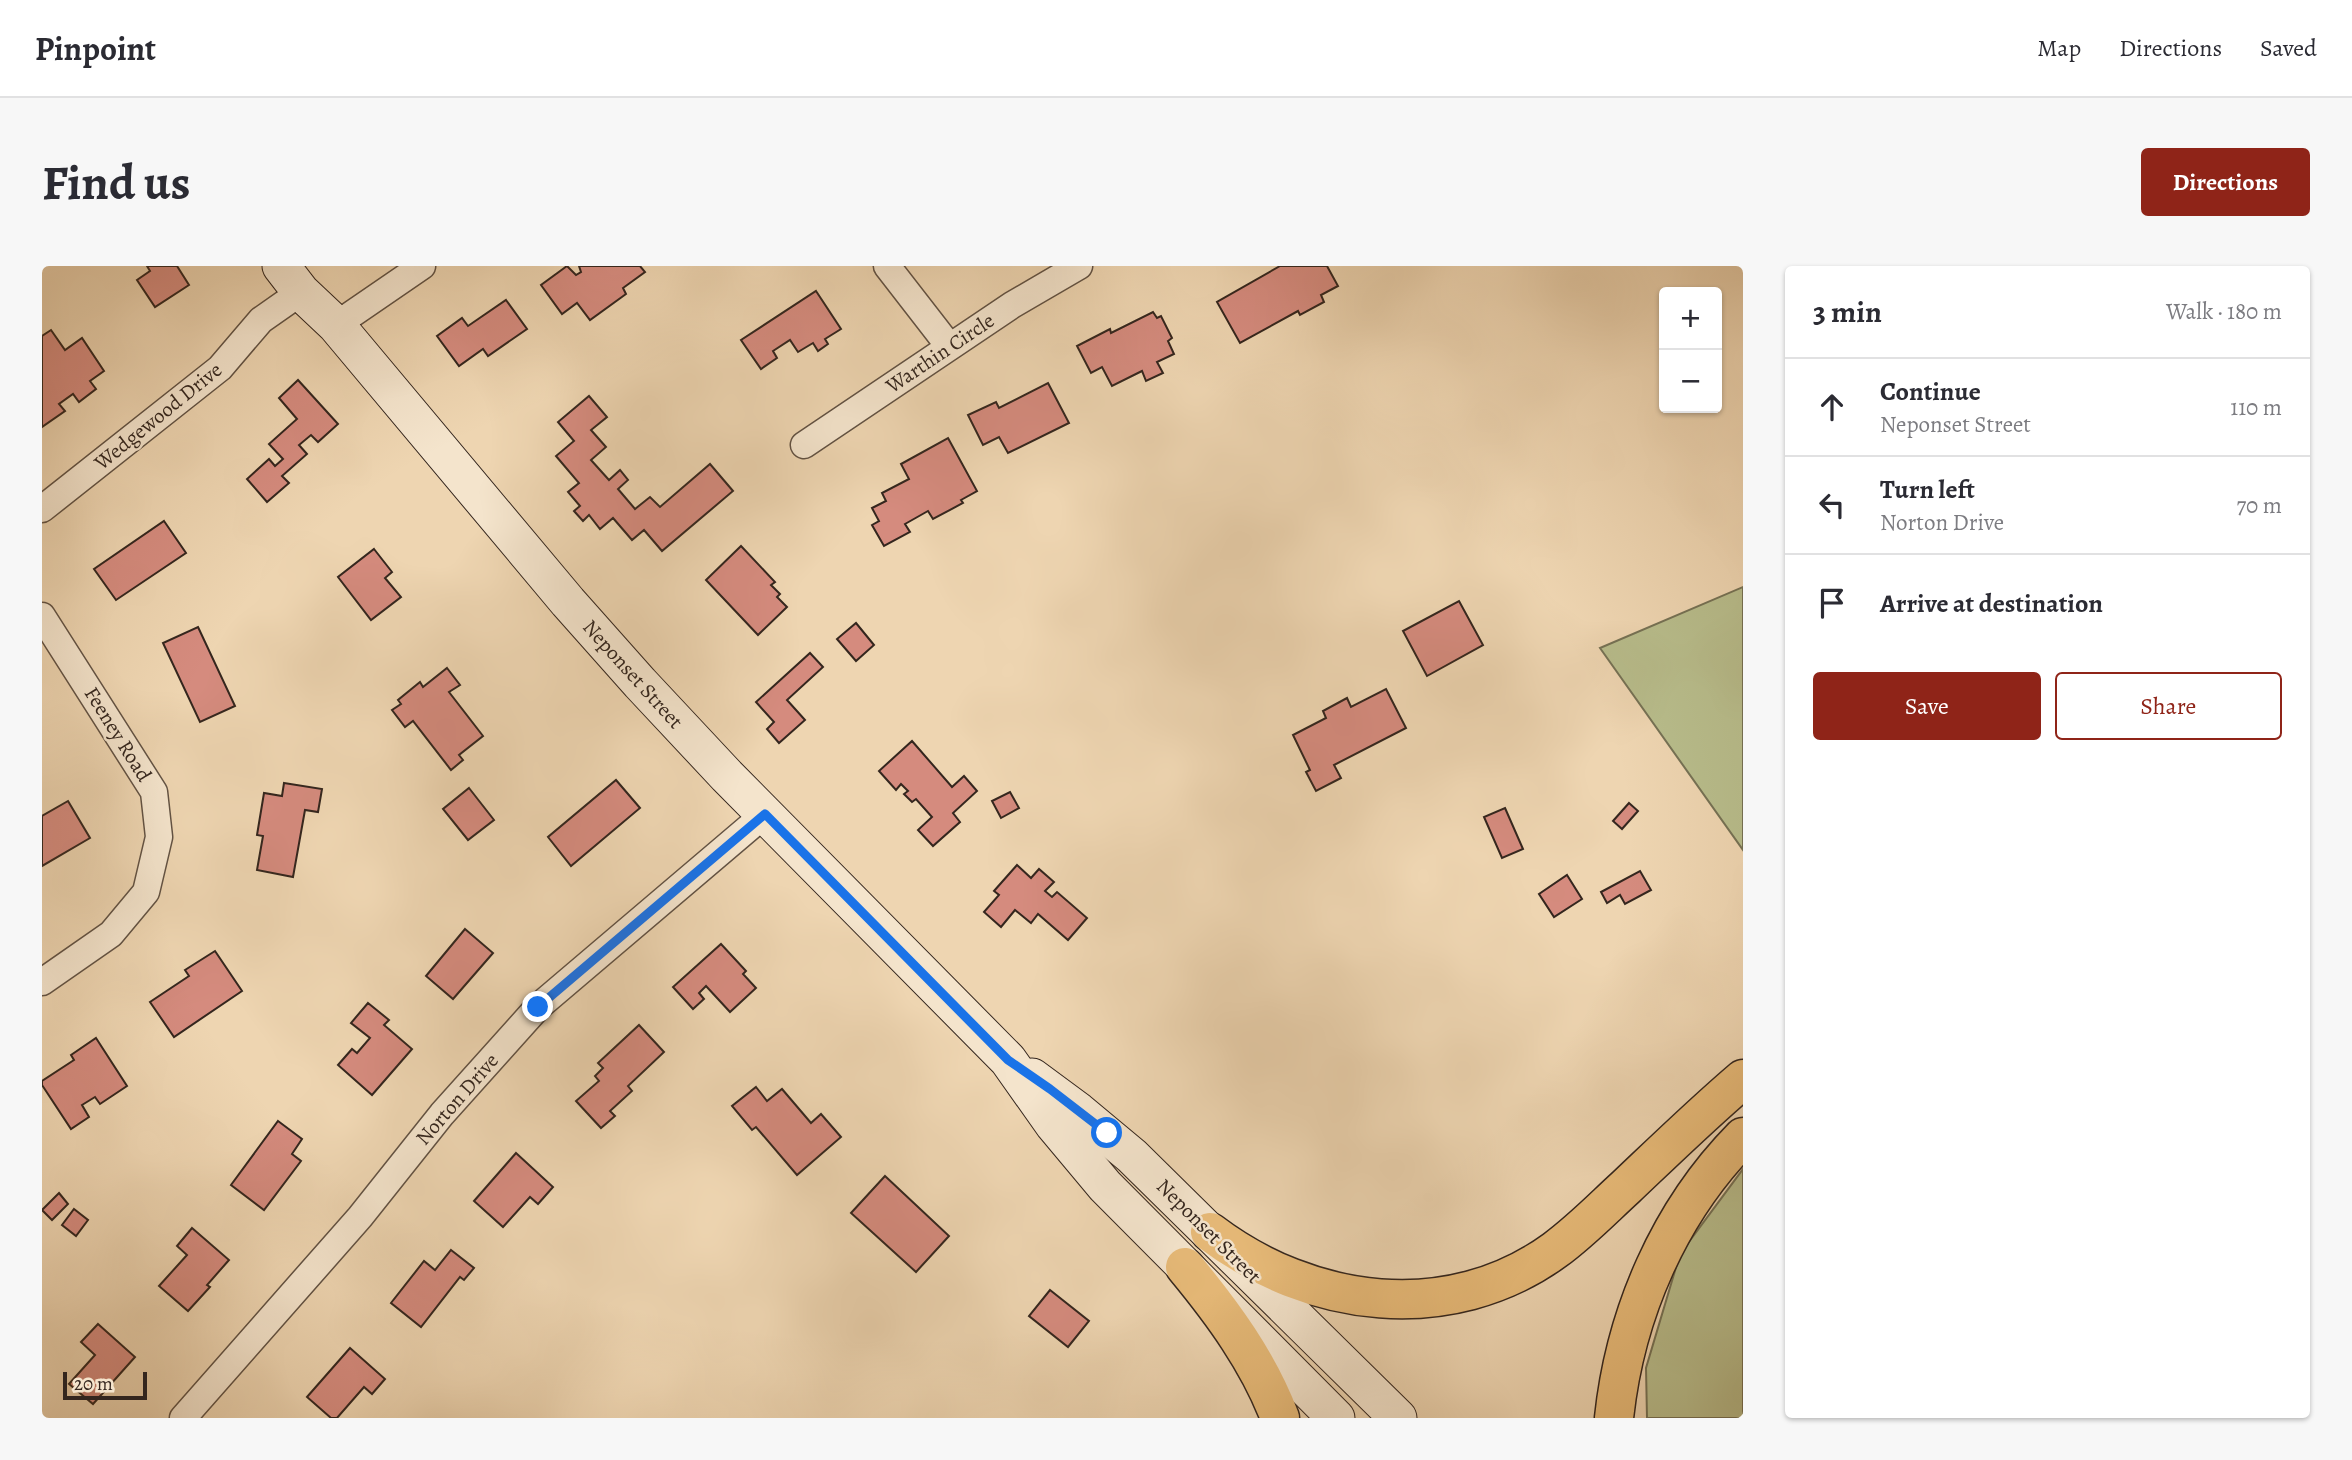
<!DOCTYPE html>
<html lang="en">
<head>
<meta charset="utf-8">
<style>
  body { margin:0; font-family:Alegreya,serif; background:#f7f7f7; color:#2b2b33 }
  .controls { position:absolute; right:21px; top:21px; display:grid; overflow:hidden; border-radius:7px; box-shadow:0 2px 5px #0004 }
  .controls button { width:63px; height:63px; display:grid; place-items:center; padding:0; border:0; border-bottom:2px solid #e1e1e2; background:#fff; color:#2b2b33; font:35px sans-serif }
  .scale { position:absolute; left:21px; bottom:18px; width:84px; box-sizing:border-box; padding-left:7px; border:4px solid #34261e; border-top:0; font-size:19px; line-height:24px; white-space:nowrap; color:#34261e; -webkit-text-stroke:5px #f4e4cc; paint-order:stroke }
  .stop { position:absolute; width:21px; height:21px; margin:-16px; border:5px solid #1a73e8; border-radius:50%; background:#fff }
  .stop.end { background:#1a73e8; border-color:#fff; box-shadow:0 2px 7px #0008 }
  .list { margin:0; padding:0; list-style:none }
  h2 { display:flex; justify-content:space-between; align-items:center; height:91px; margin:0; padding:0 28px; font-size:30px }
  h2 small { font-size:23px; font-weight:400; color:#7c7c81 }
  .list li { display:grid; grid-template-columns:46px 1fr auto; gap:21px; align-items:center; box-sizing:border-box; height:98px; padding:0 28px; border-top:2px solid #e1e1e2 }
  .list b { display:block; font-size:26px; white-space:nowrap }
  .list p { margin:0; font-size:23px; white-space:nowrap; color:#7c7c81 }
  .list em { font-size:23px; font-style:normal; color:#7c7c81 }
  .actions { display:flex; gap:14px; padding:21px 28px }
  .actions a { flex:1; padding:16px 0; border:2px solid #8f2418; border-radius:7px; text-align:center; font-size:24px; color:#8f2418 }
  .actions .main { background:#8f2418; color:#fff }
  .icon { flex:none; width:38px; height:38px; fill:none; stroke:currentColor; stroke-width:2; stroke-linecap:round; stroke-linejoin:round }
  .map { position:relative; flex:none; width:1701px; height:1152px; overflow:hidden; border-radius:7px }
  header { display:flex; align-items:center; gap:42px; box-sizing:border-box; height:98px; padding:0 35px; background:#fff; border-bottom:2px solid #e1e1e2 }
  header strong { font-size:33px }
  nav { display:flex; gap:38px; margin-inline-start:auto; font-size:24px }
  .intro { display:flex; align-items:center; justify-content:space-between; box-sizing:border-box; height:168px; padding:0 42px }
  h1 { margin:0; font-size:49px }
  .button { padding:18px 32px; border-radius:7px; background:#8f2418; color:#fff; font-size:24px; font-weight:700 }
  main { display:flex; gap:42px; padding:0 42px }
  aside { flex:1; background:#fff; border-radius:7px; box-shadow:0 2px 5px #0004 }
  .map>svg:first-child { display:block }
  .green { fill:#b8bd8c; stroke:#767255; stroke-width:2 }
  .building { fill:#d58b7e; stroke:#34261e; stroke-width:2 }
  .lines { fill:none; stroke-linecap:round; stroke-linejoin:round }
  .street-casing { stroke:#625243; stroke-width:29 }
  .secondary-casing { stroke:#34261e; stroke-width:39 }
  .highway-casing { stroke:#34261e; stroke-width:41 }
  .street { stroke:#f4e4cc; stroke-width:26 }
  .secondary { stroke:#f4e4cc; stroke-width:37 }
  .highway { stroke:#e7ba78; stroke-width:38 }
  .route { stroke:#1a73e8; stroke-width:9 }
  .labels { text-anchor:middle; stroke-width:5; stroke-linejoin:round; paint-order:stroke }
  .street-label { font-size:21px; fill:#34261e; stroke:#f4e4cc }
</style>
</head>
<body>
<header>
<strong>Pinpoint</strong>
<nav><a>Map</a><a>Directions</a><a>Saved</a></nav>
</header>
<div class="intro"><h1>Find us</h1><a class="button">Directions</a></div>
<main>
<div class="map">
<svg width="1701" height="1152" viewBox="0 0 1701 1152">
  <rect width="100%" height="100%" fill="#eed5b1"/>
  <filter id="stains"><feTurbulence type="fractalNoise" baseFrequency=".00286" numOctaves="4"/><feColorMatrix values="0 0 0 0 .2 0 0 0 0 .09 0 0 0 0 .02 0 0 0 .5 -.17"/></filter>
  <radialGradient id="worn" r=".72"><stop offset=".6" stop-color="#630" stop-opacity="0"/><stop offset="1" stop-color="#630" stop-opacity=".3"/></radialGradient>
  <g class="green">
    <path d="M1701 321V584L1558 382Z"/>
    <path d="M1701 903V1152H1605L1604 1102 1638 988Z"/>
  </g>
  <g class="building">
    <path d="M105 0H135L147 19 113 41 95 14 108 5Z"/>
    <path d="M525 0 534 9 539 6 537 0H598L603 6 581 22 584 28 548 54 535 37 520 48 499 19Z"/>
    <path d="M1238 0H1285L1296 20 1279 29 1282 36 1258 49 1256 45 1198 77 1175 36Z"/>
    <path d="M774 25 799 63 783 73 786 78 776 85 771 77 756 86 748 74 731 85 735 92 719 103 699 74Z"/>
    <path d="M464 34 485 63 446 90 441 83 417 100 395 70 420 52 426 60Z"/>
    <path d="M1111 46 1115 52 1119 50 1130 72 1126 75 1132 88 1115 96 1121 107 1104 115 1100 105 1070 120 1060 101 1049 107 1035 80 1068 63 1069 67Z"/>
    <path d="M9 64 23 84 40 72 62 105 48 115 54 123 37 136 31 128 17 138 23 145 0 161V70Z"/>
    <path d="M256 114 296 158 276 176 269 169 257 179 265 188 240 210 247 217 225 236 205 213 227 193 233 200 241 193 227 178 255 153 237 132Z"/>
    <path d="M1006 117 1027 157 966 187 957 171 941 179 926 149 954 136 957 142Z"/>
    <path d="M547 130 565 151 549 164 564 181 549 194 567 214 578 204 586 214 576 223 593 243 608 231 618 241 668 198 691 225 620 285 602 264 590 274 571 252 558 263 547 249 541 255 532 245 538 240 526 226 537 217 514 190 532 175 516 156Z"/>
    <path d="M906 172 935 225 919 234 921 237 891 253 886 245 863 258 868 266 842 280 830 259 837 255 830 242 844 235 840 227 867 213 859 198Z"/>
    <path d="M122 255 144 287 74 334 52 303Z"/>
    <path d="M699 280 733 316 729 319 738 328 735 331 745 341 716 369 664 314Z"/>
    <path d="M332 283 350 306 343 312 359 331 329 354 296 311Z"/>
    <path d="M1417 335 1441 379 1385 410 1361 365Z"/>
    <path d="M814 357 832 379 814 395 795 373Z"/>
    <path d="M156 361 193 440 158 456 121 377Z"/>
    <path d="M768 387 781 401 745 434 763 454 737 477 725 463 732 456 714 436Z"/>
    <path d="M405 402 418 419 407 426 441 470 417 489 421 494 409 504 371 455 363 461 350 444 359 438 356 434 378 416 381 421Z"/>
    <path d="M1344 423 1364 462 1292 499 1299 512 1274 525 1264 506 1268 504 1251 469 1284 452 1281 445 1305 432 1309 441Z"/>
    <path d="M870 475 910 521 922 510 935 525 911 547 918 556 891 580 876 564 890 551 874 533 870 536 862 528 866 525 859 518 854 524 837 505Z"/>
    <path d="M574 514 598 542 529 600 506 571Z"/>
    <path d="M242 517 280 523 276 546 263 544 251 611 215 604 221 570 215 569 222 527 240 530Z"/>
    <path d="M427 522 452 554 426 574 401 543Z"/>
    <path d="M968 526 977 542 959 552 950 535Z"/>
    <path d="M26 535 48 572 0 600V550Z"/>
    <path d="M1587 537 1596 545 1580 563 1571 555Z"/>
    <path d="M1463 542 1481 583 1460 592 1442 551Z"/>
    <path d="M975 599 989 612 997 603 1012 616 1003 625 1010 631 1015 626 1045 652 1026 674 996 648 989 657 973 644 959 661 942 646 957 629 952 625Z"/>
    <path d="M1598 605 1609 624 1583 638 1578 629 1565 637 1559 626Z"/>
    <path d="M1525 609 1540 633 1512 651 1497 628Z"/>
    <path d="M423 663 451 687 411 733 384 710Z"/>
    <path d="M679 678 704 705 701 708 714 722 688 746 664 720 657 727 662 733 651 743 631 721Z"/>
    <path d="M173 685 200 725 132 771 108 736 147 710 143 704Z"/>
    <path d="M326 737 347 754 342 759 370 783 330 829 296 799 310 783 315 787 328 772 309 757Z"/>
    <path d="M597 759 622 786 586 820 590 825 568 845 573 850 559 862 534 835 557 815 553 810 561 802 556 797Z"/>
    <path d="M54 772 85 820 58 838 53 831 40 839 47 851 29 863 0 819V815L32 794 29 789Z"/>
    <path d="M714 821 725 835 740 823 769 857 779 848 799 871 755 909 714 861 710 864 690 840Z"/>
    <path d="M236 855 260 873 250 888 259 895 222 944 189 919Z"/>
    <path d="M474 887 511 921 496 938 488 931 461 961 432 935Z"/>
    <path d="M843 910 907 970 874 1006 809 947Z"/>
    <path d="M17 927 26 938 10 954 0 944Z"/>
    <path d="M32 943 46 954 34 970 20 959Z"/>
    <path d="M150 962 187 994 165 1019 168 1021 146 1045 117 1020 145 989 135 980Z"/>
    <path d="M409 984 432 1002 422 1014 418 1011 379 1061 349 1037 382 995 393 1004Z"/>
    <path d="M1008 1024 1047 1055 1026 1081 987 1050Z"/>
    <path d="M56 1058 93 1091 51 1138 27 1118 53 1089 39 1076Z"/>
    <path d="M308 1082 343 1113 330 1128 322 1121 295 1152H289L265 1131Z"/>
  </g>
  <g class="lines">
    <g class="street-casing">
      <g id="street">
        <path d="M845 0 907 80"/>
        <path d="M294 59 380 0"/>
        <path d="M762 179 970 39 1037 0"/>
        <path d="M0 243 178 102 219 54 259 26"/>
        <path d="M0 350 112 526 117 571 104 626 69 668 0 716"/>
        <path d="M141 1152 318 951 400 848 496 741 723 548"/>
      </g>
    </g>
    <g class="secondary-casing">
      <g id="secondary">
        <path d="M239 0 259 26 294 59 526 336 598 417 685 510 966 794 1012 859 1063 920 1294 1152"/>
        <path d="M990 811 1036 845 1090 890 1356 1152"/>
      </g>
    </g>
    <g class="highway-casing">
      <g id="highway">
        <path d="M1168 966C1268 1042 1407 1061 1513 984 1539 965 1561 942 1584 921 1623 884 1661 847 1701 813"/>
        <path d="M1143 1001C1181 1047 1217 1096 1238 1152"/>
        <path d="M1572 1152C1583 1048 1627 946 1701 871"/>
      </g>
    </g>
    <use href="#street" class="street"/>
    <use href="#secondary" class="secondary"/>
    <use href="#highway" class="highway"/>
  </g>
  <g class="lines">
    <path class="route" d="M496 741 723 548 966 794 1008 823 1065 867"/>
  </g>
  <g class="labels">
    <g class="street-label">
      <text transform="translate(898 87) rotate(-34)" y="7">Warthin Circle</text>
      <text transform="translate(116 150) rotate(-39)" y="7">Wedgewood Drive</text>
      <text transform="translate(591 408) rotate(48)" y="7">Neponset Street</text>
      <text transform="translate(76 468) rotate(58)" y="7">Feeney Road</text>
      <text transform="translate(415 833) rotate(-49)" y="7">Norton Drive</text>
      <text transform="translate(1167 965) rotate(45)" y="7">Neponset Street</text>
    </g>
  </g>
  <rect width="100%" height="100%" filter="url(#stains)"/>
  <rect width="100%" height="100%" fill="url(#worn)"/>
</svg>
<div class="controls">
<button>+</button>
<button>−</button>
</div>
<div class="scale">20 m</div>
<div class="stop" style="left:1065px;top:867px"></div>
<div class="stop end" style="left:496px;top:741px"></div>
</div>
<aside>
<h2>3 min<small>Walk · 180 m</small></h2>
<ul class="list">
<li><svg class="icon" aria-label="ahead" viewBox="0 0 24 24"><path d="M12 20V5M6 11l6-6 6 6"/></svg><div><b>Continue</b><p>Neponset Street</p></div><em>110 m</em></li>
<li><svg class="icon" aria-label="left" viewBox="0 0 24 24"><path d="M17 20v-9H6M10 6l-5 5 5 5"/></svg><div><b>Turn left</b><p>Norton Drive</p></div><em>70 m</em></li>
<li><svg class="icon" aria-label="arrive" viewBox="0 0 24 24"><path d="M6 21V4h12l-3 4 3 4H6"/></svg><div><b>Arrive at destination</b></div></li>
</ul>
<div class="actions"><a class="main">Save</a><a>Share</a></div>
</aside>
</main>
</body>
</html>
